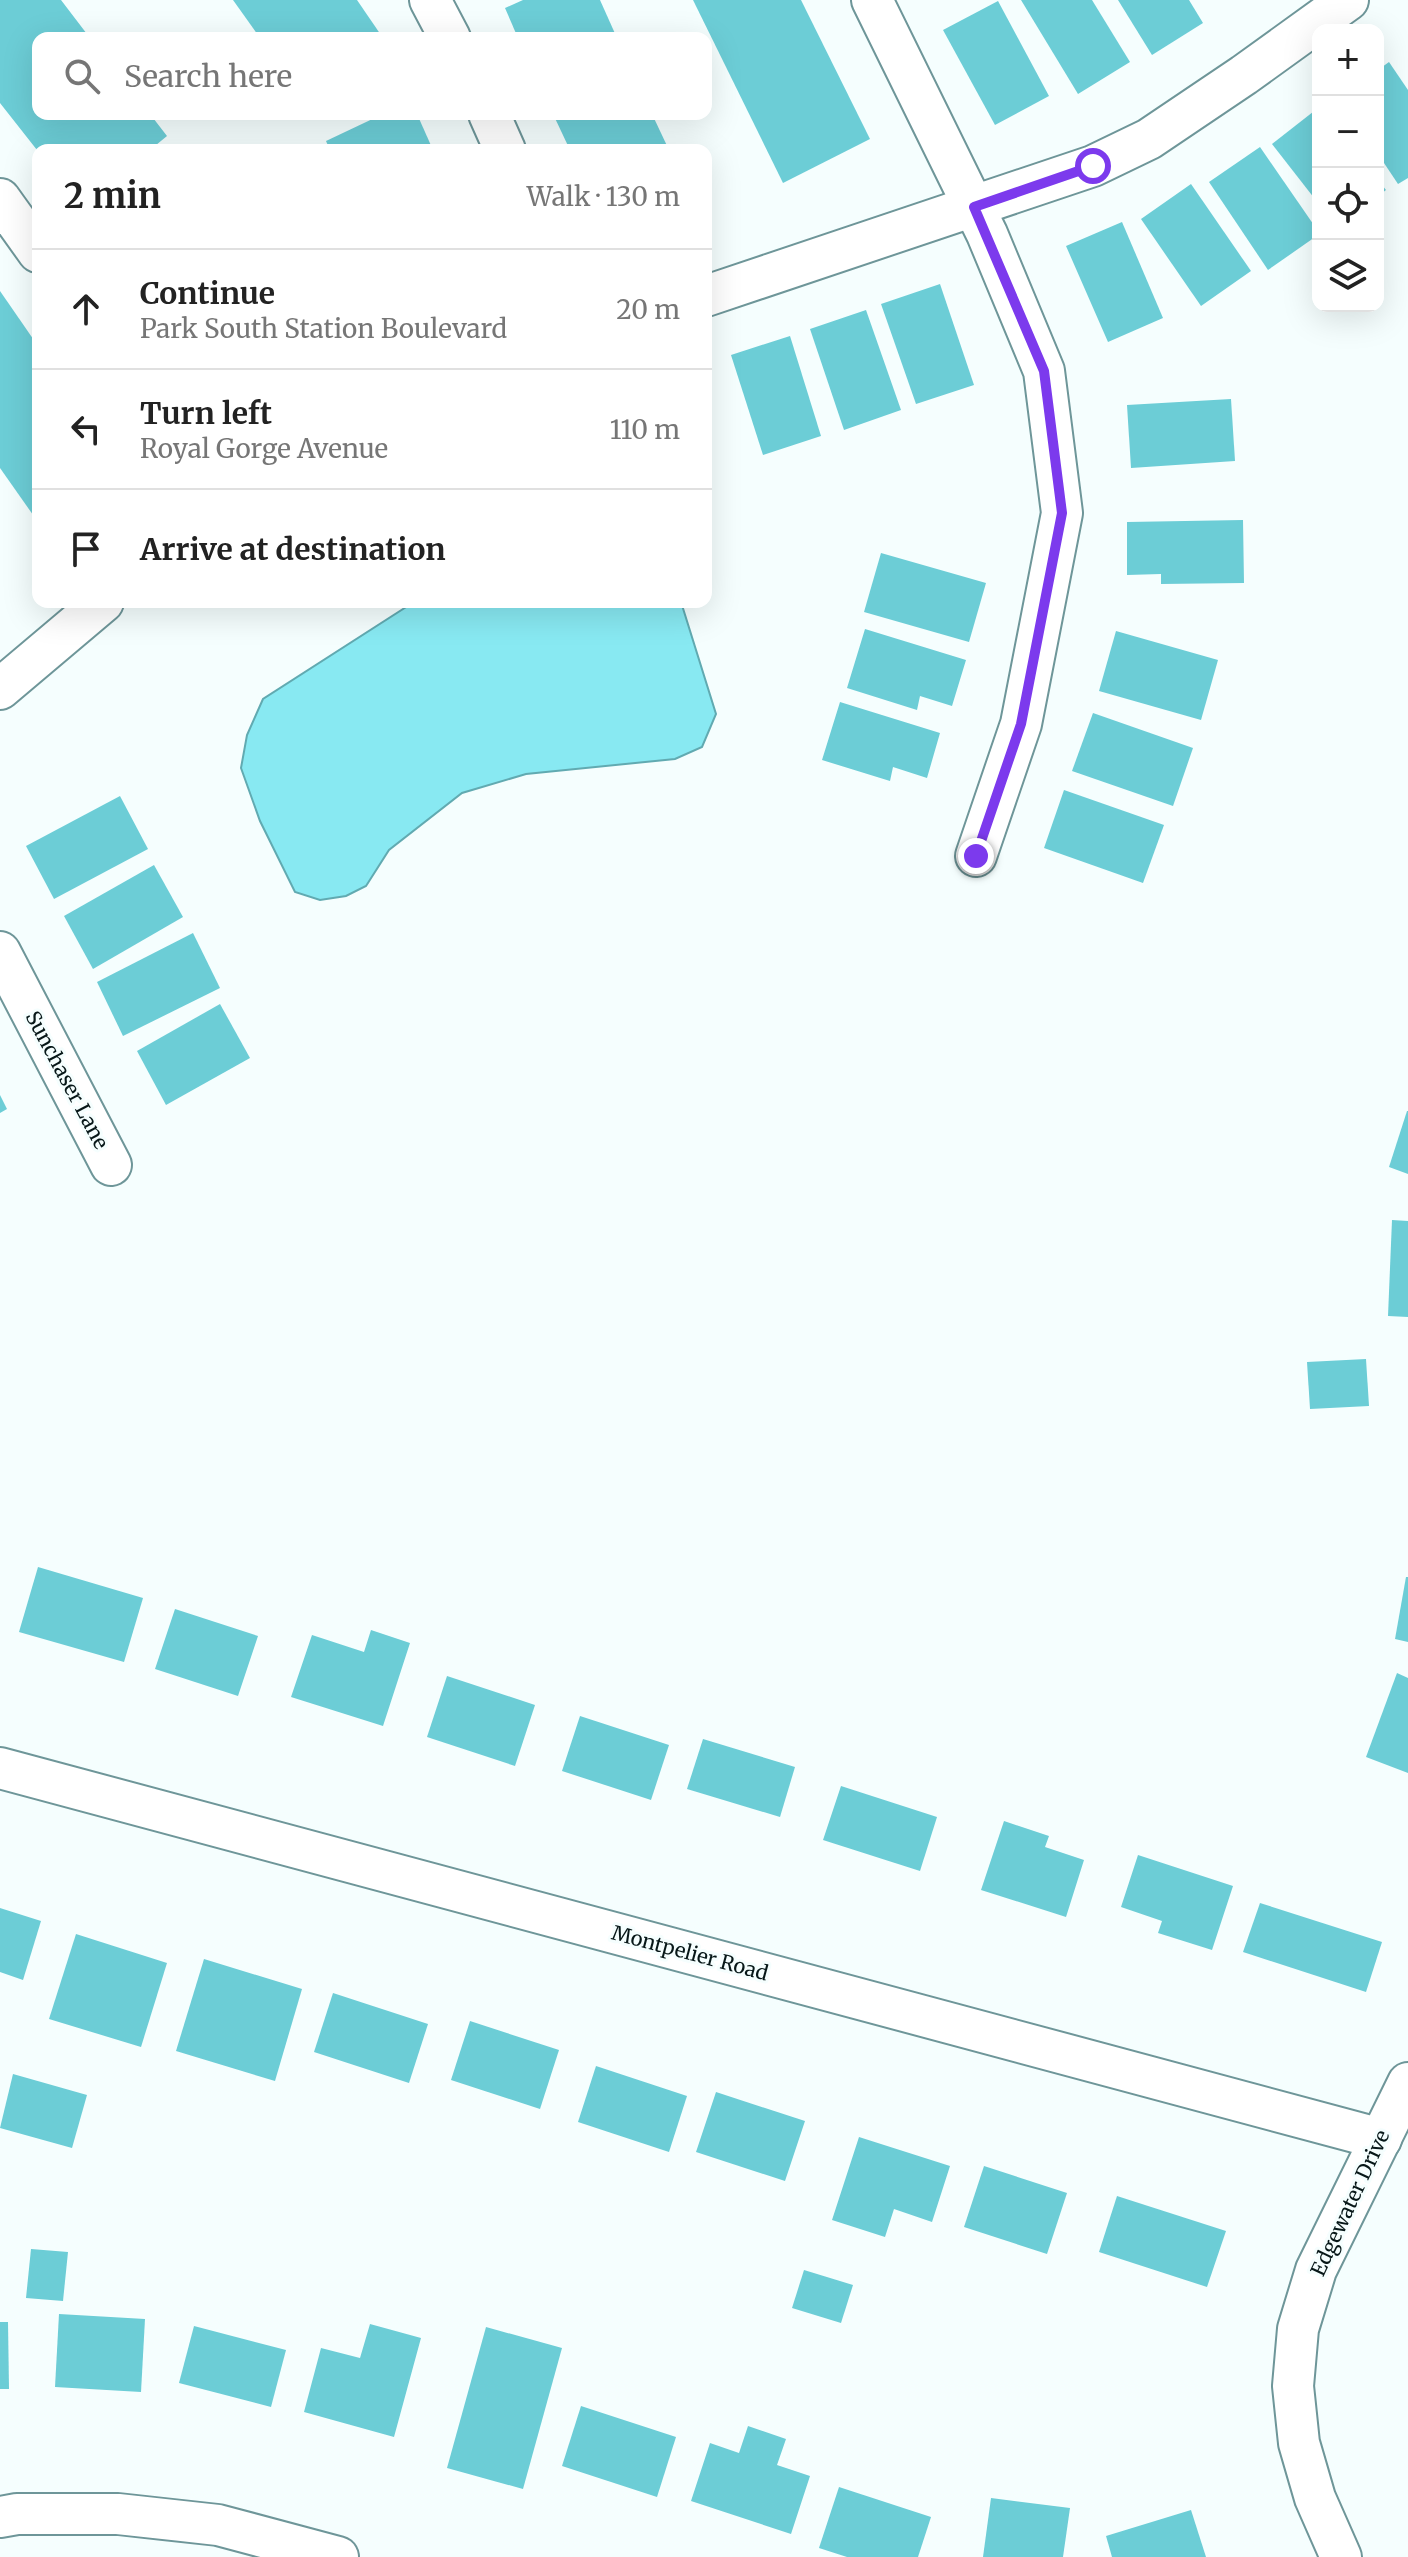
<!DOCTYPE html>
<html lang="en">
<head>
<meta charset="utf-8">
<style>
  body { margin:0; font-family:Merriweather,serif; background:#f6f6f6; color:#222 }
  .controls { position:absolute; right:24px; top:24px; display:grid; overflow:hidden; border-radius:16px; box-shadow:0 8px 32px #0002 }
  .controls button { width:72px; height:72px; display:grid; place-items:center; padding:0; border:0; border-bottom:2px solid #e0e0e0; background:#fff; color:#222; font:40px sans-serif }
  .stop { position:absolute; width:24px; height:24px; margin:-18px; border:6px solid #7c3aed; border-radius:50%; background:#fff }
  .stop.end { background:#7c3aed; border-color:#fff; box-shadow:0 2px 8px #0008 }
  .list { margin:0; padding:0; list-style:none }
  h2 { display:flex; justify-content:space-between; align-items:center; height:104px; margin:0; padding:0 32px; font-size:34px }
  h2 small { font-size:26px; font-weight:400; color:#767676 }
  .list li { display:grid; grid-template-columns:52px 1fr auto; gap:24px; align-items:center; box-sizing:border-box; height:120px; padding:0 32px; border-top:2px solid #e0e0e0 }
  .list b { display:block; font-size:30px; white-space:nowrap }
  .list p { margin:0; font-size:26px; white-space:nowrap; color:#767676 }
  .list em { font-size:26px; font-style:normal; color:#767676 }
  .icon { flex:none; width:44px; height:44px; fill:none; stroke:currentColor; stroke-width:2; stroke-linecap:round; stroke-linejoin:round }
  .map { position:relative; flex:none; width:1408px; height:2557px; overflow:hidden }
  .search { position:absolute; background:#fff; box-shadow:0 8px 32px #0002; left:32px; top:32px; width:680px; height:88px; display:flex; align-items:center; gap:20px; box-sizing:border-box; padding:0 28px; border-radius:16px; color:#767676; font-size:30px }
  .panel { position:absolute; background:#fff; box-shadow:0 8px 32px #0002; left:32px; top:144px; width:680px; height:464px; border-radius:16px }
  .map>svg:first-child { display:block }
  .water { fill:#88e9f2; stroke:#61aab1; stroke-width:2 }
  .building { fill:#6ccdd6 }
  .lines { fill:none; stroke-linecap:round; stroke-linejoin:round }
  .street-casing { stroke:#6e9699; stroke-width:44 }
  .street { stroke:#fff; stroke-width:40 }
  .route { stroke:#7c3aed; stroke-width:10 }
  .labels { text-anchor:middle; stroke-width:6; stroke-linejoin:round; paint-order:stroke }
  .street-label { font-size:20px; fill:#071718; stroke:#f5fefe }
</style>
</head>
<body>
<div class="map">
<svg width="1408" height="2557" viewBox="0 0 1408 2557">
  <rect width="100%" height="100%" fill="#f5fefe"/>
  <path class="water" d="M414 602H681L716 714 702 747 675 759 526 774 462 793 389 850 366 886 346 896 320 900 295 892 260 821 241 768 247 735 263 699Z"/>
  <g class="building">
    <path d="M0 0H61L90 38H38V114H150L167 136 150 150H37L0 103Z"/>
    <path d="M233 0H357L383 38H260Z"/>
    <path d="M523 0H600L617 38H518L505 8Z"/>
    <path d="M693 0H801L870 139 783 183Z"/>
    <path d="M1021 0H1092L1130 62 1078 94Z"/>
    <path d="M1118 0H1189L1203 23 1152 55Z"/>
    <path d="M998 1 1049 96 995 125 943 30Z"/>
    <path d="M1389 62 1408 90V178L1398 184 1378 154V70Z"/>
    <path d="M1318 108V203L1272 144Z"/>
    <path d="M383 114H417L433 150H330L326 141Z"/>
    <path d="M553 114H652L669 150H570Z"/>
    <path d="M1260 147 1318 231V235L1268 270 1209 182Z"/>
    <path d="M1378 180 1386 190 1378 196Z"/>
    <path d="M1191 184 1251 271 1201 306 1141 219Z"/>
    <path d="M1122 222 1163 318 1108 342 1066 246Z"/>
    <path d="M940 284 974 385 916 404 881 304Z"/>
    <path d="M0 291 38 346V522L0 468Z"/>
    <path d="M866 310 901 410 844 430 810 329Z"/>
    <path d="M790 336 821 436 763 455 731 355Z"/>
    <path d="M1231 399 1235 461 1131 468 1127 405Z"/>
    <path d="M1243 520 1244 583 1161 584V574L1127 575V522Z"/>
    <path d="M881 553 986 583 969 642 864 612Z"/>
    <path d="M865 629 966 660 952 706 920 696 917 710 847 688Z"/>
    <path d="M1116 631 1218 660 1201 720 1099 691Z"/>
    <path d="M840 702 940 733 927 778 893 767 890 781 822 760Z"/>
    <path d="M1093 713 1193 748 1173 806 1072 771Z"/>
    <path d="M1064 790 1164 825 1143 883 1044 848Z"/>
    <path d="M120 796 148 849 54 899 26 846Z"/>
    <path d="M154 865 183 917 93 969 64 916Z"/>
    <path d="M193 933 220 988 123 1036 97 982Z"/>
    <path d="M220 1004 250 1058 166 1105 137 1051Z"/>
    <path d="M0 1095 7 1109 0 1113Z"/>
    <path d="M1407 1111H1408V1174L1389 1167Z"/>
    <path d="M1392 1220 1408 1221V1317L1388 1316Z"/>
    <path d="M1366 1359 1369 1406 1310 1409 1307 1362Z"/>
    <path d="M38 1567 143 1598 124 1662 19 1632Z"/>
    <path d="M1406 1577H1408V1642L1395 1639Z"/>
    <path d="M175 1609 258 1636 238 1696 155 1669Z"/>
    <path d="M371 1630 410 1643 383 1726 291 1697 312 1635 364 1652Z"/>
    <path d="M1397 1673 1408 1678V1773L1366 1757Z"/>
    <path d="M447 1676 535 1705 515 1766 427 1737Z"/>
    <path d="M580 1716 669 1745 651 1800 562 1771Z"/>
    <path d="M703 1739 795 1767 780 1817 687 1789Z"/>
    <path d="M841 1786 937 1817 920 1871 823 1840Z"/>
    <path d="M1004 1821 1049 1836 1045 1847 1084 1860 1066 1917 981 1890Z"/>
    <path d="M1138 1855 1233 1886 1212 1950 1158 1933 1162 1921 1121 1907Z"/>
    <path d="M1260 1903 1382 1942 1366 1992 1243 1952Z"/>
    <path d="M0 1908 41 1921 23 1980 0 1972Z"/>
    <path d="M76 1934 167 1963 141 2047 49 2019Z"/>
    <path d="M204 1959 302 1989 275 2081 176 2051Z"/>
    <path d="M333 1993 428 2024 409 2083 314 2052Z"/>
    <path d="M470 2021 559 2050 540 2109 451 2080Z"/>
    <path d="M596 2066 687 2096 669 2152 578 2122Z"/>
    <path d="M13 2074 87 2095 72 2148 0 2128Z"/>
    <path d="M716 2092 805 2121 785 2181 696 2152Z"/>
    <path d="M859 2137 950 2166 932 2222 894 2209 885 2237 832 2220Z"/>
    <path d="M984 2166 1067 2193 1047 2254 964 2227Z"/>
    <path d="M1117 2196 1226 2231 1207 2287 1099 2252Z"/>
    <path d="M31 2249 68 2252 63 2301 26 2298Z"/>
    <path d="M804 2270 853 2285 841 2323 792 2308Z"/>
    <path d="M59 2314 145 2319 141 2392 55 2387Z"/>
    <path d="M0 2322H8L9 2389H0Z"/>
    <path d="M370 2324 421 2338 394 2437 304 2412 321 2348 360 2358Z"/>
    <path d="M194 2326 286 2350 271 2407 179 2383Z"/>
    <path d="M486 2327 562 2348 523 2489 447 2468Z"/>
    <path d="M581 2406 676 2437 657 2497 562 2466Z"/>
    <path d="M748 2426 786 2439 777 2465 810 2476 791 2534 691 2501 710 2443 739 2453Z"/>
    <path d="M839 2487 931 2517 918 2557H847L819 2548Z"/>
    <path d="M991 2498 1070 2508 1063 2557H983Z"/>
    <path d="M1191 2510 1206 2557H1112L1106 2536Z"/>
  </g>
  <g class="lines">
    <g class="street-casing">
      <g id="street">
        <path d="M430 0 450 38"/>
        <path d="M872 0 987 234 1044 371 1062 513 1021 724 976 856"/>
        <path d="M489 114 505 150"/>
        <path d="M0 199 38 252"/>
        <path d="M706 296 1093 166 1149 139 1244 75 1348 0"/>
        <path d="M0 689 103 602"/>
        <path d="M0 952 111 1165"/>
        <path d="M0 1768 1381 2139"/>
        <path d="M0 2517 17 2514H118L218 2525 338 2557"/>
        <path d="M1341 2557 1315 2498 1299 2443 1293 2386 1298 2329 1316 2270 1408 2083"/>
      </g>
    </g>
    <use href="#street" class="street"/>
  </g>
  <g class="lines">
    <path class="route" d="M976 856 1021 724 1062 513 1044 371 974 207 1093 166"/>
  </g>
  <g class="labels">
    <g class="street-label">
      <text transform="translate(67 1080) rotate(62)" y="7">Sunchaser Lane</text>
      <text transform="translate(690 1953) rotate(15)" y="7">Montpelier Road</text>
      <text transform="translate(1350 2203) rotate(-65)" y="7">Edgewater Drive</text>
    </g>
  </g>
</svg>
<div class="controls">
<button>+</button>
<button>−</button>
<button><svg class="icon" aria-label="locate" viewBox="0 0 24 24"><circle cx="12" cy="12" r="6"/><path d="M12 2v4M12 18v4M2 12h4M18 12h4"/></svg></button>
<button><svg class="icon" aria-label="layers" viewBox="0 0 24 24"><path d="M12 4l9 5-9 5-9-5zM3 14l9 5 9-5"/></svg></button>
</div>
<div class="stop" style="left:1093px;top:166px"></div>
<div class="stop end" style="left:976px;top:856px"></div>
<div class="search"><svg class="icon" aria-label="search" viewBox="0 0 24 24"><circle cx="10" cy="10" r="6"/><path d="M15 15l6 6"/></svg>Search here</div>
<section class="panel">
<h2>2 min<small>Walk · 130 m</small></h2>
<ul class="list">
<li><svg class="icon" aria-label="ahead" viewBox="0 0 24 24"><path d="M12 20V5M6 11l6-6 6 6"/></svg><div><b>Continue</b><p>Park South Station Boulevard</p></div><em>20 m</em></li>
<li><svg class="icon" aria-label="left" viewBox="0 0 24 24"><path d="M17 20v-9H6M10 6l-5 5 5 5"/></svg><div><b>Turn left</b><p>Royal Gorge Avenue</p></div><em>110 m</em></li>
<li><svg class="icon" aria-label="arrive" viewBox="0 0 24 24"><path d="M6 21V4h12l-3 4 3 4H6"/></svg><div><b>Arrive at destination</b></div></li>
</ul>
</section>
</div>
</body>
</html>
